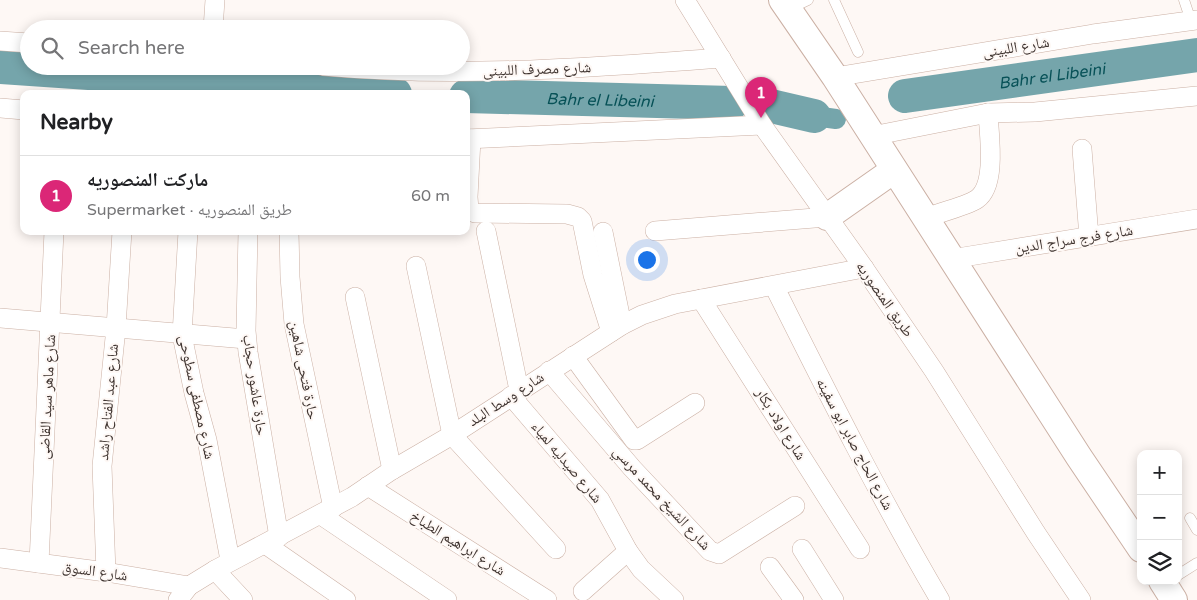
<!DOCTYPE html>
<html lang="en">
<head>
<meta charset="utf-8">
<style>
  body { margin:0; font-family:"Varela Round","Noto Naskh Arabic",sans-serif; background:#f6f6f6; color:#202124 }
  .controls { position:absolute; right:15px; bottom:15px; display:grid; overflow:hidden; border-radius:10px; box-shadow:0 2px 12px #0003 }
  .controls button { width:45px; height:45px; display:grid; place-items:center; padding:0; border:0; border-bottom:1px solid #e0e0e0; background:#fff; color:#202124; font:25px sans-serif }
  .you { position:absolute; left:646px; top:259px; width:18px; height:18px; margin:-12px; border:4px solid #fff; border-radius:50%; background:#1a73e8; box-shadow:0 0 0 8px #1a73e833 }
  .badge { display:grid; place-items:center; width:32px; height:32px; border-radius:50%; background:#db2777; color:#fff; font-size:16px; font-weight:700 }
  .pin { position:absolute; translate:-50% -41px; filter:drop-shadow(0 1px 2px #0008) }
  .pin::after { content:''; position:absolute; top:26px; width:18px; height:15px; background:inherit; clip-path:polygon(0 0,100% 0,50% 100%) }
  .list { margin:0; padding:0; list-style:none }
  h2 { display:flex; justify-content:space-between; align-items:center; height:65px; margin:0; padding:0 20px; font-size:21px }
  h2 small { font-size:16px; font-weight:400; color:#757577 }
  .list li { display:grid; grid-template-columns:32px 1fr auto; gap:15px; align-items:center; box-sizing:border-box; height:80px; padding:0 20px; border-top:1px solid #e0e0e0 }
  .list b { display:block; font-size:19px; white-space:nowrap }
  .list p { margin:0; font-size:16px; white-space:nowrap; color:#757577 }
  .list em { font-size:16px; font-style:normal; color:#757577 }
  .icon { flex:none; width:28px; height:28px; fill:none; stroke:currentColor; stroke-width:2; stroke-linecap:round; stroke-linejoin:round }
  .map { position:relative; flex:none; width:1197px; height:600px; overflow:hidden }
  .search { position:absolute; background:#fff; box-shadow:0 2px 12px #0003; left:20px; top:20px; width:450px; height:55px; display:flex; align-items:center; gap:12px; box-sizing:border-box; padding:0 18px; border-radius:28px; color:#757577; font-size:19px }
  .panel { position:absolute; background:#fff; box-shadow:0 2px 12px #0003; left:20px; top:90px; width:450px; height:145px; border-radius:10px }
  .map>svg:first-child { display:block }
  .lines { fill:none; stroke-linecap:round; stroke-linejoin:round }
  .canal { stroke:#75a5ab; stroke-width:20 }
  .river { stroke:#75a5ab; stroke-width:34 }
  .lane-casing { stroke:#cbb0a4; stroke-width:11 }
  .street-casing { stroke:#cbb0a4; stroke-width:20 }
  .secondary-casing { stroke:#cbb0a4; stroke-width:28 }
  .lane { stroke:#fff; stroke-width:10 }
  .street { stroke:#fff; stroke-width:19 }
  .secondary { stroke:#fff; stroke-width:26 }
  .labels { text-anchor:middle; stroke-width:4; stroke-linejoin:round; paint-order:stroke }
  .street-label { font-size:15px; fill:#3e332f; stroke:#fef8f5 }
  .water-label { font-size:16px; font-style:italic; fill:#075157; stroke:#fef8f5 }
</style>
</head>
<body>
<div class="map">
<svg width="1197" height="600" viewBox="0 0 1197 600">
  <rect width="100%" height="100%" fill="#fef8f5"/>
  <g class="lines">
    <path class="canal" d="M814 116 836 119"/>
    <g class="river">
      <path d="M0 67 395 94"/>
      <path id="s1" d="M466 96 732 103"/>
      <path id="s2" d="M905 96 1197 55"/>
      <path d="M771 106 814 116"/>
    </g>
    <g class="lane-casing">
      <g id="lane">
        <path d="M834 0 858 52"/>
        <path d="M1184 0 1191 21"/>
        <path d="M789 9 808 0"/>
        <path d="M1190 518 1197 530"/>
        <path d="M1178 575 1197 563"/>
      </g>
    </g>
    <g class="street-casing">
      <g id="street">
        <path d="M685 0 762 125 864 268 934 371 1036 533 1081 600"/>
        <path d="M213 29 215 0"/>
        <path d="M0 41 29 43"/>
        <path d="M323 66C455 78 589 68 721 58"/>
        <path d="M835 77 1093 34 1197 20"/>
        <path d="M0 108 24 110"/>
        <path d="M872 136 988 113 1035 112 1197 96"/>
        <path d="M466 139 762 125"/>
        <path d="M471 139 468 197 469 210 475 213 567 214 578 217 582 221 593 275 611 332"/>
        <path d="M1082 149 1089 237"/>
        <path d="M925 218C938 213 967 206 977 199 997 185 989 134 988 113"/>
        <path d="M188 231 182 335 194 393 207 440 230 560"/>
        <path d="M248 231 246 331 248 352 279 537"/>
        <path d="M289 231 290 277 294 324 333 508"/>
        <path d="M486 231 519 390"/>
        <path d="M655 231 827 217"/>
        <path d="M603 232 622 325"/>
        <path d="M951 259 1197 219"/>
        <path d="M416 266 452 435 556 549"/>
        <path d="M774 286C827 392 880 498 940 600"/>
        <path d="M355 297 392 470"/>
        <path d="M701 299 860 549"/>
        <path d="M0 318 246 339"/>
        <path d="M573 356 634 440H637L695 403"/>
        <path d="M549 371 632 468 710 551 719 554 795 506"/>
        <path d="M511 396 600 500 628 551 641 569 674 600"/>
        <path d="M368 486 547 600"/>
        <path d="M321 515 447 600"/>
        <path d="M265 544 346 600"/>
        <path d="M802 549 834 600"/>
        <path d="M0 558 106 572 189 586"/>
        <path d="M39 563 54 231"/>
        <path d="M770 567 794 600"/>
        <path d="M215 570 243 600"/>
        <path d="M106 572 102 466 116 328 122 231"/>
        <path d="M583 591 628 551"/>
        <path d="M178 600 189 586 215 570 352 497 392 470 452 435 622 325 642 315 675 304 864 268"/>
      </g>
    </g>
    <g class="secondary-casing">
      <g id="secondary">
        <path d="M782 0 835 77 1079 457 1141 549"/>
        <path d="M827 217 894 170"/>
        <path d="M1162 581 1174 600"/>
      </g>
    </g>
    <use href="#lane" class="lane"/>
    <use href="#street" class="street"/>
    <use href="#secondary" class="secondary"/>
  </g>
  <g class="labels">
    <g class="street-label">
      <text transform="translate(1016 47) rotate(-9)" y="5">شارع اللبينى</text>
      <text transform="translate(537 69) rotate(-2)" y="5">شارع مصرف اللبينى</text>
      <text transform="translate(1074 239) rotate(-9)" y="5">شارع فرج سراج الدين</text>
      <text transform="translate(885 299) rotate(55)" y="5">طريق المنصوريه</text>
      <text transform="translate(304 370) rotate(79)" y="5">حارة فتحى شاهين</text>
      <text transform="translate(255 385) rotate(82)" y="5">حارة عاشور حجاب</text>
      <text transform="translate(47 397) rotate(-87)" y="5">شارع ماهر سيد القاضى</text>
      <text transform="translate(197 397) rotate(78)" y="5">شارع مصطفى سطوحى</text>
      <text transform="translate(506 399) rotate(-33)" y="5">شارع وسط البلد</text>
      <text transform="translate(108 402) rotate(-85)" y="5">شارع عبد الفتاح راشد</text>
      <text transform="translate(781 424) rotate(58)" y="5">شارع اولاد بكار</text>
      <text transform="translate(855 444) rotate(62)" y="5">شارع الحاج صابر ابو سفينه</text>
      <text transform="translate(567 462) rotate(50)" y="5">شارع صيدليه لمياء</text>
      <text transform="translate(662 498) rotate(47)" y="5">شارع الشيخ محمد مرسي</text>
      <text transform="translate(458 543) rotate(32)" y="5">شارع ابراهيم الطباخ</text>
      <text transform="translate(95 571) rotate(8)" y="5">شارع السوق</text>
    </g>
    <g class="water-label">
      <text dy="6" stroke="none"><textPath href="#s2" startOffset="148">Bahr el Libeini</textPath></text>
      <text dy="6" stroke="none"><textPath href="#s1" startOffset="134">Bahr el Libeini</textPath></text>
    </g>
  </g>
</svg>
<div class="controls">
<button>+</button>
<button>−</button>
<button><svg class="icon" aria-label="layers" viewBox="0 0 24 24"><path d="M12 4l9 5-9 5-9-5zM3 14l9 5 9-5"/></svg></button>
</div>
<div class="you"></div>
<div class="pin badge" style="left:761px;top:118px">1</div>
<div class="search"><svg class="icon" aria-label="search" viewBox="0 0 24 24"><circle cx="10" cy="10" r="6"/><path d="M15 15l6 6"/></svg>Search here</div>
<section class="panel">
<h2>Nearby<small></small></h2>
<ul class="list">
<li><span class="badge">1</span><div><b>ماركت المنصوريه</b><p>Supermarket · طريق المنصوريه</p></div><em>60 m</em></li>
</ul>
</section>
</div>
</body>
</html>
